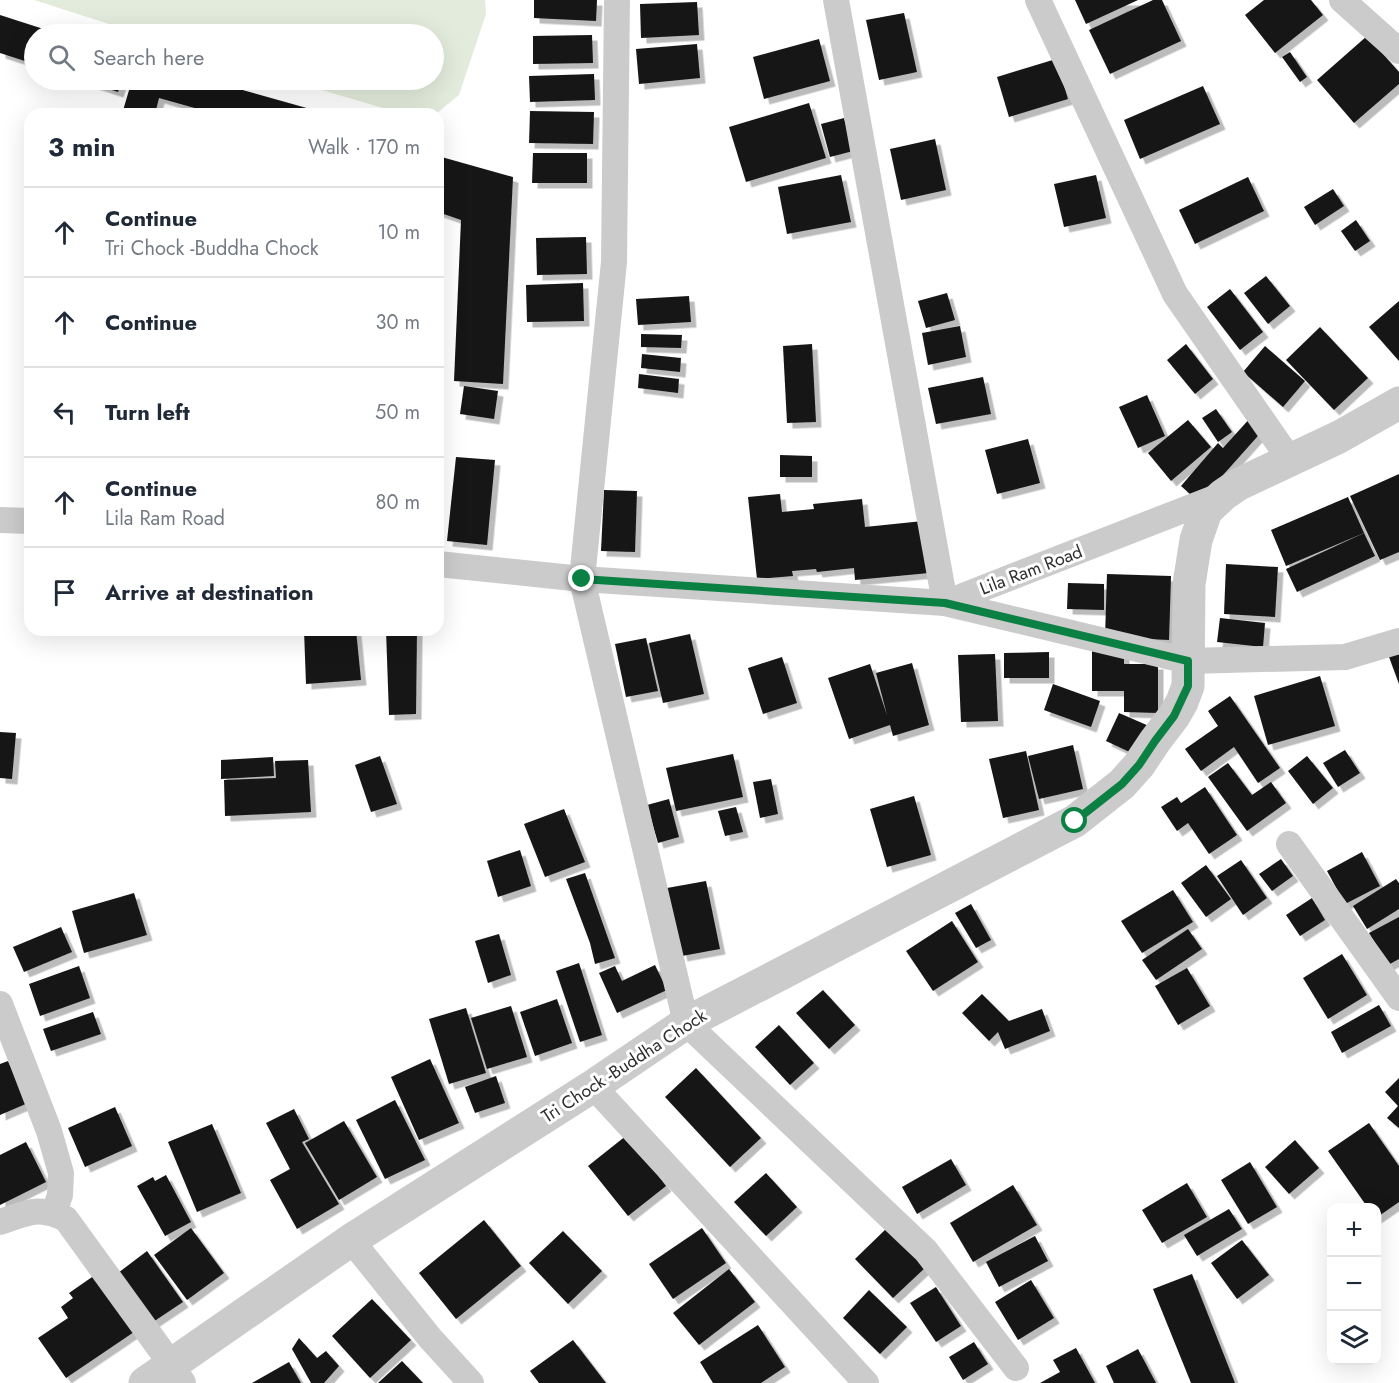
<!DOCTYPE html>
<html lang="en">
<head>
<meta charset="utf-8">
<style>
  body { margin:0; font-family:Jost,sans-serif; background:#f2f2f3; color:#1f2937 }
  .controls { position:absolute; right:18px; bottom:18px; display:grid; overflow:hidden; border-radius:12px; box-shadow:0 6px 24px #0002 }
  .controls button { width:54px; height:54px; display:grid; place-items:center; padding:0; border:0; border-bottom:2px solid #e0e1e3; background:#fff; color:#1f2937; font:30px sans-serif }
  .stop { position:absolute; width:18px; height:18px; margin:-14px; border:4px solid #0b8043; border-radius:50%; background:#fff }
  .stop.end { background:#0b8043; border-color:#fff; box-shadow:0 2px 6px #0008 }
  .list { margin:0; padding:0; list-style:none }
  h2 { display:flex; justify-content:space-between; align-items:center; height:78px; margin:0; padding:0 24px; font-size:26px }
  h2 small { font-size:20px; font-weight:400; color:#747a83 }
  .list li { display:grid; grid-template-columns:39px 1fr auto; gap:18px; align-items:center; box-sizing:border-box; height:90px; padding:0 24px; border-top:2px solid #e0e1e3 }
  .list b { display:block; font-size:22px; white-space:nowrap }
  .list p { margin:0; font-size:20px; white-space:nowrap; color:#747a83 }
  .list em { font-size:20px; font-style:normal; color:#747a83 }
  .icon { flex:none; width:33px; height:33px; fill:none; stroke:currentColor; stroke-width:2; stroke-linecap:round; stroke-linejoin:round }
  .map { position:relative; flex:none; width:1399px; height:1383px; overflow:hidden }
  .search { position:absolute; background:#fff; box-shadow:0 6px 24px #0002; left:24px; top:24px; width:420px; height:66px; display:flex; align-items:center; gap:15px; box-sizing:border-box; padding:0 21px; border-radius:33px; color:#747a83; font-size:22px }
  .panel { position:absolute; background:#fff; box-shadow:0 6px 24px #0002; left:24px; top:108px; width:420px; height:528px; border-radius:18px }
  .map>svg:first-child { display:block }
  .green { fill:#e3ecdc }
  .building { fill:#151515; filter:url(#shadow) }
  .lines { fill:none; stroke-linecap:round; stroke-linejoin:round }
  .minor { stroke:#cbcbcb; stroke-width:26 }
  .tertiary { stroke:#cbcbcb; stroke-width:33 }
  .route { stroke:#0b8043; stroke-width:8 }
  .labels { text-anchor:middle; stroke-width:6; stroke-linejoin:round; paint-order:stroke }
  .street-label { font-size:18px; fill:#2e2e2e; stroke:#fff }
</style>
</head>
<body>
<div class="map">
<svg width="1399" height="1383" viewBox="0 0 1399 1383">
  <defs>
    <filter id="shadow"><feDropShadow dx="5.5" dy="5.5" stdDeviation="0" flood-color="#0004"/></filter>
  </defs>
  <rect width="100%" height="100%" fill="#fff"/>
  <path class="green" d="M34 0H485L486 14 459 95 436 114H403L288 80H434V34H140Z"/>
  <g class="building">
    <path d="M534 0H597L596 21 534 18Z"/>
    <path d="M1075 0H1138L1086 24Z"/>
    <path d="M1153 0H1162L1181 41 1110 74 1089 30Z"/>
    <path d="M1264 0H1311L1323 15 1275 53 1245 15Z"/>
    <path d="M697 2 699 35 641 38 640 4Z"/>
    <path d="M904 13 917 72 879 80 866 20Z"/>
    <path d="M0 15 59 34H34V64L0 53Z"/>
    <path d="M592 35 593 63 533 64V36Z"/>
    <path d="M1367 36 1399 72V84L1354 123 1317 80Z"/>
    <path d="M819 39 830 81 764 99 753 57Z"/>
    <path d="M697 44 700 78 639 84 636 49Z"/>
    <path d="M1290 52 1307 77 1300 82 1282 57Z"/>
    <path d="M1056 59 1068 99 1009 117 997 77Z"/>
    <path d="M594 74 595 100 530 102 529 76Z"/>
    <path d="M81 80H122L118 92Z"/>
    <path d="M132 80H207L328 114H216L159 98 155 114H122Z"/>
    <path d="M1203 86 1220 124 1140 159 1124 120Z"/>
    <path d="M809 103 826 158 746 182 729 127Z"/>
    <path d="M530 111 594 112 593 144 529 143Z"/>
    <path d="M844 118 853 151 830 157 821 124Z"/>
    <path d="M935 139 946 190 901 200 890 149Z"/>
    <path d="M533 153H587V183H532Z"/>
    <path d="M438 156 513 177 503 384 454 381 461 220 438 212Z"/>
    <path d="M841 175 851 222 787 234 778 187Z"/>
    <path d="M1096 175 1106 218 1064 227 1054 184Z"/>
    <path d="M1248 177 1264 211 1195 244 1179 210Z"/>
    <path d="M1333 189 1344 206 1315 225 1304 207Z"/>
    <path d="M1356 220 1370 241 1355 251 1341 231Z"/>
    <path d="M586 237 587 274 537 275 536 238Z"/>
    <path d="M1266 276 1290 306 1268 324 1244 293Z"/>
    <path d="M583 283 584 321 527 322 526 285Z"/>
    <path d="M1230 289 1263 332 1240 350 1207 307Z"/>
    <path d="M947 293 955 320 926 328 918 301Z"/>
    <path d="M689 296 691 322 638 325 636 299Z"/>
    <path d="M1399 301V361L1369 327Z"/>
    <path d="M960 326 966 357 928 365 922 333Z"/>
    <path d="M1320 327 1368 378 1334 410 1286 360Z"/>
    <path d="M641 334 682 335 681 348 641 347Z"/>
    <path d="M812 344 816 422 787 423 783 346Z"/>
    <path d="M1186 344 1213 379 1195 394 1167 360Z"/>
    <path d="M1265 346 1305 381 1283 407 1243 372Z"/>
    <path d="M642 354 681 358 680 372 641 368Z"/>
    <path d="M639 374 679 379 678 393 638 388Z"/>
    <path d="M983 377 991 414 936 424 928 388Z"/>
    <path d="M464 386 498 391 494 419 460 414Z"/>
    <path d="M1147 395 1165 436 1138 448 1119 407Z"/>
    <path d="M1216 409 1232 432 1218 442 1202 418Z"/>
    <path d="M1252 416 1265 428 1199 502 1181 486 1218 443 1223 448Z"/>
    <path d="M1188 420 1211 447 1171 481 1148 453Z"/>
    <path d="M1028 439 1040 483 997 494 985 450Z"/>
    <path d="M780 455 812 456V477H780Z"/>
    <path d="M456 457 495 460 487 545 447 541Z"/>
    <path d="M1399 474V552L1380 560 1350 496Z"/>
    <path d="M604 490 637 491 635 552 601 551Z"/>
    <path d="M780 494 782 512 814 509 813 504 862 499 865 527 923 521 929 573 855 580 854 568 817 572 816 569 792 571 793 576 757 579 748 497Z"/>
    <path d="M1348 497 1364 533 1286 566 1271 530Z"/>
    <path d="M1364 533 1375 556 1297 592 1286 569Z"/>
    <path d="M1226 564 1278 567 1275 617 1224 614Z"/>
    <path d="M1107 574 1171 576 1169 640 1105 637Z"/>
    <path d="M1068 583 1104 584V610L1067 609Z"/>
    <path d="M1220 618 1265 623 1263 647 1217 642Z"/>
    <path d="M304 630H356L361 680 306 684Z"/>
    <path d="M386 630H417L416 714 389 715Z"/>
    <path d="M690 634 704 694 663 703 649 643Z"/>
    <path d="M646 638 658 691 626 697 615 644Z"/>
    <path d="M1124 650V664H1158V713L1124 712V691H1092V651Z"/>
    <path d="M1049 652V678H1004V653Z"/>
    <path d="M1399 653V684L1389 657Z"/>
    <path d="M995 654 998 721 961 722 958 655Z"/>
    <path d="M782 657 797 703 763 714 748 668Z"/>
    <path d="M912 663 929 725 893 736 890 725 849 739 828 678 870 664 887 715 876 673Z"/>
    <path d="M1320 676 1335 726 1268 745 1254 696Z"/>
    <path d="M1053 684 1100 701 1091 727 1044 710Z"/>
    <path d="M1230 696 1280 768 1258 783 1234 747 1201 771 1185 749 1218 726 1208 711Z"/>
    <path d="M1119 713 1149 726 1136 755 1106 741Z"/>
    <path d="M0 732 16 733 12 779 0 778Z"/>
    <path d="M1073 745 1083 789 1039 799 1028 756Z"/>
    <path d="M1345 750 1360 773 1338 787 1323 763Z"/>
    <path d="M1026 751 1039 810 1003 818 989 759Z"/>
    <path d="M733 754 743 797 676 811 666 768Z"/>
    <path d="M380 756 397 804 371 812 355 765Z"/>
    <path d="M1307 756 1333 788 1313 804 1288 771Z"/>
    <path d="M273 757 274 776 221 779V760Z"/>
    <path d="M308 760 311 812 225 816 224 780 276 778 275 761Z"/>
    <path d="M1228 763 1252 795 1271 782 1286 803 1247 831 1208 777Z"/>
    <path d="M771 779 778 814 760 818 753 782Z"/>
    <path d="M1205 787 1237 835 1209 854 1188 823 1177 831 1161 807 1177 797 1181 803Z"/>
    <path d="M914 796 931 855 887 867 870 809Z"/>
    <path d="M669 799 679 837 658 843 647 805Z"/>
    <path d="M736 807 743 832 725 836 718 811Z"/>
    <path d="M564 809 585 862 545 877 524 824Z"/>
    <path d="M520 850 531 886 498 897 487 861Z"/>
    <path d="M1362 852 1380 886 1345 904 1327 871Z"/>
    <path d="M1281 859 1293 876 1272 891 1259 874Z"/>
    <path d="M1241 860 1267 898 1243 915 1217 876Z"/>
    <path d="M1206 865 1231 899 1206 917 1181 883Z"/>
    <path d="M585 873 615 958 595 964 590 943 566 879Z"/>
    <path d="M1396 879 1399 883V909L1367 929 1353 906Z"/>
    <path d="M706 881 720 949 682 956 667 888Z"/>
    <path d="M1173 890 1193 922 1142 953 1121 921Z"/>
    <path d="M134 893 147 935 84 953 72 911Z"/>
    <path d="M1312 898 1325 920 1300 936 1286 915Z"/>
    <path d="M971 904 991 940 976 948 955 913Z"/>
    <path d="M1399 917V959L1388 965 1369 933Z"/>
    <path d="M952 921 978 962 933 991 906 951Z"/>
    <path d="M61 927 72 952 24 972 13 947Z"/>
    <path d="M1188 929 1202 949 1156 980 1142 960Z"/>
    <path d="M499 934 511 975 488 983 475 941Z"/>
    <path d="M1342 954 1367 995 1328 1019 1303 978Z"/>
    <path d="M579 963 602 1035 580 1042 556 971Z"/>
    <path d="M655 965 667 990 617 1013 599 973 615 966 622 981Z"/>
    <path d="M79 966 90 998 40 1016 29 984Z"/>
    <path d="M1187 968 1210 1006 1178 1025 1155 986Z"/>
    <path d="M823 990 855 1025 829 1049 796 1013Z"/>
    <path d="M982 994 1009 1021 1042 1009 1050 1031 1005 1049 998 1032 989 1041 962 1013Z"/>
    <path d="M557 999 572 1043 535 1056 520 1012Z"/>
    <path d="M1379 1005 1391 1026 1342 1053 1331 1032Z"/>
    <path d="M511 1006 527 1057 487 1069 471 1018Z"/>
    <path d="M466 1008 486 1073 449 1084 429 1019Z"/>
    <path d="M93 1012 101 1034 51 1051 43 1029Z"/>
    <path d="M779 1025 814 1063 790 1085 755 1047Z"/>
    <path d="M430 1059 459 1123 419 1140 391 1077Z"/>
    <path d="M8 1061 28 1103 0 1115V1064Z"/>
    <path d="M696 1068 761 1138 730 1167 665 1097Z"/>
    <path d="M496 1076 505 1103 475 1113 465 1087Z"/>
    <path d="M1399 1078V1128L1387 1118 1398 1106 1385 1092Z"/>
    <path d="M395 1100 425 1160 385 1179 356 1120Z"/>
    <path d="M115 1107 132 1146 85 1167 68 1128Z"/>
    <path d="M294 1109 309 1139 302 1142 339 1204 297 1229 270 1180 290 1169 266 1123Z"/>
    <path d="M344 1121 377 1177 339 1200 305 1143Z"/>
    <path d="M1369 1123 1399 1166V1202L1376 1218V1208H1368L1328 1151Z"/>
    <path d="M212 1124 241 1193 197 1212 168 1142Z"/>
    <path d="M627 1135 666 1186 628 1216 588 1166Z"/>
    <path d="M1295 1140 1319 1168 1289 1194 1265 1167Z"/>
    <path d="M26 1142 46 1182 0 1205V1155Z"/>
    <path d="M951 1159 966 1185 917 1214 902 1187Z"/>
    <path d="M1250 1162 1277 1207 1248 1224 1221 1180Z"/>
    <path d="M766 1173 797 1207 766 1236 734 1202Z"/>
    <path d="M166 1175 191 1222 165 1236 137 1186 153 1177 155 1181Z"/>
    <path d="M1187 1183 1207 1217 1162 1243 1142 1210Z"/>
    <path d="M1013 1185 1037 1225 973 1262 950 1223Z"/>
    <path d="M1229 1209 1242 1229 1197 1256 1184 1235Z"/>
    <path d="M484 1220 521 1266 456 1319 419 1273Z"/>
    <path d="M889 1226 927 1266 893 1298 855 1259Z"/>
    <path d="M191 1228 224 1273 187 1300 154 1255Z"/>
    <path d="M702 1228 726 1263 673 1299 649 1264Z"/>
    <path d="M563 1231 602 1271 568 1304 529 1263Z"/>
    <path d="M1035 1236 1048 1261 999 1287 986 1262Z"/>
    <path d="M1242 1240 1269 1275 1237 1299 1211 1263Z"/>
    <path d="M147 1251 183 1302 153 1322 118 1273Z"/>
    <path d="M729 1269 755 1302 699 1345 673 1313Z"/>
    <path d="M1192 1274 1235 1383H1191L1153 1289Z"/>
    <path d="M95 1275 134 1332 66 1378 38 1338 68 1318 61 1307 73 1298 69 1293Z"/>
    <path d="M1031 1280 1054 1318 1018 1340 995 1302Z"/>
    <path d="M936 1287 961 1326 936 1342 910 1303Z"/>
    <path d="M869 1290 907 1327 880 1354 843 1318Z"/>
    <path d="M372 1299 411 1340 370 1378 332 1336Z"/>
    <path d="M758 1325 785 1367 761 1383H713L700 1362Z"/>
    <path d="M299 1338 317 1358 326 1351 339 1366 324 1383H311L292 1349Z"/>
    <path d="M573 1340 606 1383H539L530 1371Z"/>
    <path d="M974 1342 988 1364 963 1380 949 1357Z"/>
    <path d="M1076 1348 1095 1383H1040L1060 1372 1053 1360Z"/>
    <path d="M1138 1349 1156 1383H1114L1106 1366Z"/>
    <path d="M402 1361 423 1383H378Z"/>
    <path d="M289 1362 301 1383H252Z"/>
  </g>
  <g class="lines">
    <g class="minor">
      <path d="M617 0 614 262 582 579 686 1023 926 1251 1016 1368"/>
      <path d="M836 0 945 603 1188 661 1345 657 1399 641"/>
      <path d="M1038 0 1175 294 1290 460"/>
      <path d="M1342 0 1399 51"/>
      <path d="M0 520 30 521"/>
      <path d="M438 564 582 579 945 603 1222 495"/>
      <path d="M1289 844 1399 998"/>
      <path d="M0 1004 49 1131 61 1173 60 1195 54 1213"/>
      <path d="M593 1086 866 1383"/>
      <path d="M0 1222C27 1213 38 1205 66 1219L171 1364 183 1383"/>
      <path d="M351 1240 430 1338 471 1383"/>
    </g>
    <path class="tertiary" d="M145 1383 351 1240 593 1086 686 1023 1075 821 1122 784 1139 765 1155 741 1174 716 1182 702 1188 686 1189 584 1196 540 1206 511 1223 495 1239 484 1339 437 1399 403"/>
  </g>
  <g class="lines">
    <path class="route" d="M582 579 945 603 1188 661V686L1174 716 1155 741 1139 765 1122 784 1075 821"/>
  </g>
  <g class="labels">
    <g class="street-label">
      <text transform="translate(1031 570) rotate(-21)" y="6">Lila Ram Road</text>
      <text transform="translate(624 1066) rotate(-33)" y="6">Tri Chock -Buddha Chock</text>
    </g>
  </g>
</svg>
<div class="controls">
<button>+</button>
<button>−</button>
<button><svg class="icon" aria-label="layers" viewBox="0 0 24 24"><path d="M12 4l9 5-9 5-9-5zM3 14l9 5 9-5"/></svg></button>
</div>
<div class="stop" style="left:1075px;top:821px"></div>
<div class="stop end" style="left:582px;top:579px"></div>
<div class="search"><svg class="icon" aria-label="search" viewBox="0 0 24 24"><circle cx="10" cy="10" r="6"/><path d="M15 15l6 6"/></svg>Search here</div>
<section class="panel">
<h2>3 min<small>Walk · 170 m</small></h2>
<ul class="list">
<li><svg class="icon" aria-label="ahead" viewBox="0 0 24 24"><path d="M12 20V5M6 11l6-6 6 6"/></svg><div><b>Continue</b><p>Tri Chock -Buddha Chock</p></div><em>10 m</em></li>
<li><svg class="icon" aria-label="ahead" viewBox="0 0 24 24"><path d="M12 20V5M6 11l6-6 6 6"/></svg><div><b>Continue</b></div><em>30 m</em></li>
<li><svg class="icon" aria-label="left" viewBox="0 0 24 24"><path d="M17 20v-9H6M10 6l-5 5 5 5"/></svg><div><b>Turn left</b></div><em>50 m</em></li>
<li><svg class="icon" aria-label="ahead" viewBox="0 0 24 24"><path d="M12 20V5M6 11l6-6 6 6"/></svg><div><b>Continue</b><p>Lila Ram Road</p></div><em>80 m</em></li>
<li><svg class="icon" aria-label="arrive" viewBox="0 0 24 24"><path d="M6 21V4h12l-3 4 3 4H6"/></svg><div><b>Arrive at destination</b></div></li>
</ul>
</section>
</div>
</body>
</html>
